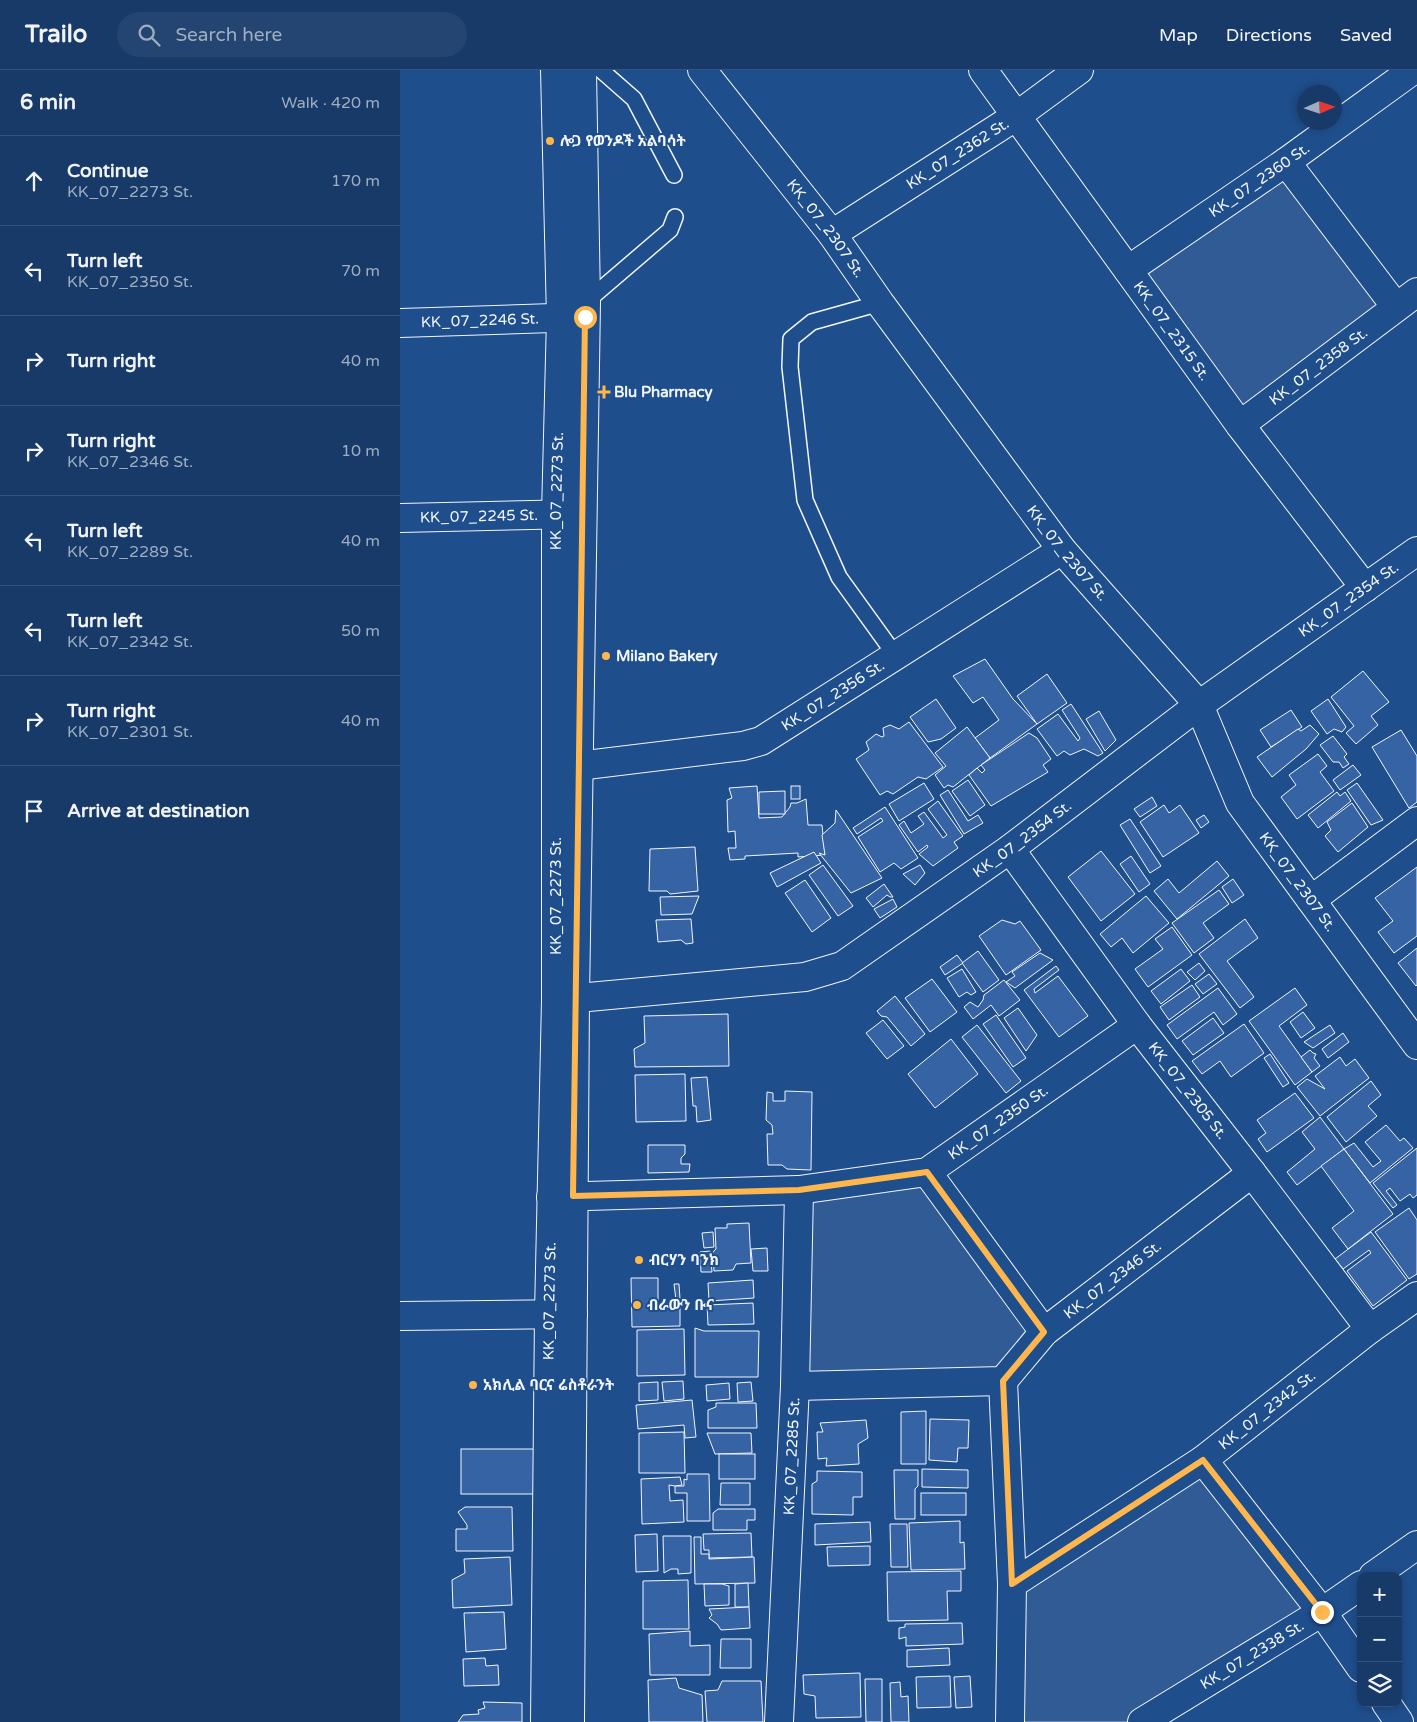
<!DOCTYPE html>
<html lang="en">
<head>
<meta charset="utf-8">
<style>
  body { margin:0; font-family:"Varela Round","Noto Sans Ethiopic",sans-serif; background:#244571; color:#f1f3f6 }
  .controls { position:absolute; right:15px; bottom:15px; display:grid; overflow:hidden; border-radius:10px; box-shadow:0 2px 8px #0003 }
  .controls button { width:45px; height:45px; display:grid; place-items:center; padding:0; border:0; border-bottom:1px solid #36547d; background:#173a69; color:#f1f3f6; font:25px sans-serif }
  .compass { position:absolute; left:897px; top:15px; width:45px; height:45px; border-radius:50%; background:#173a69; box-shadow:0 2px 8px #0003; rotate:87deg }
  .stop { position:absolute; width:15px; height:15px; margin:-11px; border:4px solid #ffb74d; border-radius:50%; background:#fff }
  .stop.end { background:#ffb74d; border-color:#fff; box-shadow:0 1px 5px #0008 }
  .list { margin:0; padding:0; list-style:none }
  h2 { display:flex; justify-content:space-between; align-items:center; height:65px; margin:0; padding:0 20px; font-size:21px }
  h2 small { font-size:16px; font-weight:400; color:#9eadc0 }
  .list li { display:grid; grid-template-columns:32px 1fr auto; gap:15px; align-items:center; box-sizing:border-box; height:90px; padding:0 20px; border-top:1px solid #36547d }
  .list b { display:block; font-size:19px; white-space:nowrap }
  .list p { margin:0; font-size:16px; white-space:nowrap; color:#9eadc0 }
  .list em { font-size:16px; font-style:normal; color:#9eadc0 }
  .icon { flex:none; width:28px; height:28px; fill:none; stroke:currentColor; stroke-width:2; stroke-linecap:round; stroke-linejoin:round }
  .map { position:relative; flex:none; width:1017px; height:1652px; overflow:hidden }
  header { display:flex; align-items:center; gap:30px; box-sizing:border-box; height:70px; padding:0 25px; background:#173a69; border-bottom:1px solid #36547d }
  header strong { font-size:24px }
  nav { display:flex; gap:28px; margin-inline-start:auto; font-size:18px }
  .search { width:350px; height:45px; background:#244571; display:flex; align-items:center; gap:12px; box-sizing:border-box; padding:0 18px; border-radius:28px; color:#9eadc0; font-size:19px }
  main { display:flex }
  aside { flex:1; background:#173a69 }
  .map>svg:first-child { display:block }
  .built { fill:#305b95; stroke:#a8bbd7 }
  .building { fill:#3563a3; stroke:#f2f6ff }
  .lines { fill:none; stroke-linecap:round; stroke-linejoin:round }
  .service-casing { stroke:#f2f6ff; stroke-width:18 }
  .minor-casing { stroke:#f2f6ff; stroke-width:30 }
  .primary-casing { stroke:#f2f6ff; stroke-width:30 }
  .service { stroke:#1f4e8c; stroke-width:15 }
  .minor { stroke:#1f4e8c; stroke-width:28 }
  .primary { stroke:#1f4e8c; stroke-width:28 }
  .route { stroke:#ffb74d; stroke-width:6 }
  .poi-dot { fill:#ffb74d; stroke:#1f4e8c; stroke-width:2 }
  .labels { text-anchor:middle; stroke-width:4; stroke-linejoin:round; paint-order:stroke }
  .poi-label { font-size:15px; font-weight:bold; fill:#f2f6ff; stroke:#1f4e8c; text-anchor:start }
  .street-label { font-size:15px; fill:#f2f6ff; stroke:#1f4e8c }
</style>
</head>
<body>
<header>
<strong>Trailo</strong>
<div class="search"><svg class="icon" aria-label="search" viewBox="0 0 24 24"><circle cx="10" cy="10" r="6"/><path d="M15 15l6 6"/></svg>Search here</div>
<nav><a>Map</a><a>Directions</a><a>Saved</a></nav>
</header>
<main>
<aside>
<h2>6 min<small>Walk · 420 m</small></h2>
<ul class="list">
<li><svg class="icon" aria-label="ahead" viewBox="0 0 24 24"><path d="M12 20V5M6 11l6-6 6 6"/></svg><div><b>Continue</b><p>KK_07_2273 St.</p></div><em>170 m</em></li>
<li><svg class="icon" aria-label="left" viewBox="0 0 24 24"><path d="M17 20v-9H6M10 6l-5 5 5 5"/></svg><div><b>Turn left</b><p>KK_07_2350 St.</p></div><em>70 m</em></li>
<li><svg class="icon" aria-label="right" viewBox="0 0 24 24"><path d="M7 20v-9h11M14 6l5 5-5 5"/></svg><div><b>Turn right</b></div><em>40 m</em></li>
<li><svg class="icon" aria-label="right" viewBox="0 0 24 24"><path d="M7 20v-9h11M14 6l5 5-5 5"/></svg><div><b>Turn right</b><p>KK_07_2346 St.</p></div><em>10 m</em></li>
<li><svg class="icon" aria-label="left" viewBox="0 0 24 24"><path d="M17 20v-9H6M10 6l-5 5 5 5"/></svg><div><b>Turn left</b><p>KK_07_2289 St.</p></div><em>40 m</em></li>
<li><svg class="icon" aria-label="left" viewBox="0 0 24 24"><path d="M17 20v-9H6M10 6l-5 5 5 5"/></svg><div><b>Turn left</b><p>KK_07_2342 St.</p></div><em>50 m</em></li>
<li><svg class="icon" aria-label="right" viewBox="0 0 24 24"><path d="M7 20v-9h11M14 6l5 5-5 5"/></svg><div><b>Turn right</b><p>KK_07_2301 St.</p></div><em>40 m</em></li>
<li><svg class="icon" aria-label="arrive" viewBox="0 0 24 24"><path d="M6 21V4h12l-3 4 3 4H6"/></svg><div><b>Arrive at destination</b></div></li>
</ul>
</aside>
<div class="map">
<svg width="1017" height="1652" viewBox="0 0 1017 1652">
  <rect width="100%" height="100%" fill="#1f4e8c"/>
  <g class="built">
    <path d="M886 92 996 237 840 355 728 200Z"/>
    <path d="M527 1102 644 1262 603 1311 395 1316 399 1120Z"/>
    <path d="M803 1390 922 1542 733 1652H610L612 1514Z"/>
  </g>
  <g class="building">
    <path d="M585 589 613 629 637 654 590 688 575 668 599 650 583 627 573 633 553 606Z"/>
    <path d="M963 601 989 632 971 646 978 655 956 674 946 663 954 656 931 627Z"/>
    <path d="M647 604 667 633 637 654 617 626Z"/>
    <path d="M536 629 556 658 541 669 528 672 510 647Z"/>
    <path d="M928 629 946 657 942 662 934 659 927 664 911 641Z"/>
    <path d="M671 634 703 683 698 686 684 679 670 685 664 681 657 686 637 659 658 644 678 671 680 668 662 640Z"/>
    <path d="M891 640 902 657 871 677 860 660Z"/>
    <path d="M699 641 716 670 705 681 686 649Z"/>
    <path d="M509 652 543 697 526 709 518 707 493 724 487 721 480 725 456 689 469 680 466 672 476 664 482 667 484 666 483 658 490 655 499 659Z"/>
    <path d="M910 655 919 664 906 679 872 707 857 687 898 659 901 661Z"/>
    <path d="M567 657 590 688 553 717 548 715 544 718 535 705 546 696 535 683Z"/>
    <path d="M1001 660 1017 686V732L1009 738 972 677Z"/>
    <path d="M629 663 637 668 651 689 643 695 648 702 591 736 569 705 577 698 582 703 585 700 581 695Z"/>
    <path d="M933 666 947 684 944 687 949 694 943 698 939 692H933L920 675Z"/>
    <path d="M918 684 927 696 920 702 934 721 897 749 881 727 896 715 889 705Z"/>
    <path d="M953 695 961 705 940 720 933 710Z"/>
    <path d="M568 710 585 735 570 746 552 721Z"/>
    <path d="M524 713 534 729 499 751 489 734Z"/>
    <path d="M957 713 983 750 971 755 947 720Z"/>
    <path d="M357 716 359 748 382 747 390 737 391 733H397L406 729 408 755H422L425 785 398 787V783L345 786V789L330 790 328 778H336L335 761 328 762 327 730 332 728 329 718Z"/>
    <rect x="391" y="716" width="9" height="13"/>
    <path d="M548 720 568 751 578 745 583 753 564 764 540 725Z"/>
    <path d="M385 721V744H359V722Z"/>
    <path d="M937 722 940 726 945 722 951 731 918 758 908 745Z"/>
    <path d="M752 727 757 736 740 747 734 739Z"/>
    <path d="M538 731 563 766 554 772 558 778 533 796 519 784 528 777 527 775 518 782 499 755 504 751 511 763 524 754 518 746 524 742 543 768 547 765 528 739Z"/>
    <path d="M952 733 968 757 938 782 925 766 931 760 927 752Z"/>
    <path d="M764 735 769 743 780 735 799 763 763 787 740 752Z"/>
    <path d="M485 737 518 788 501 799 494 793 480 802 458 767 483 751 481 748 457 764 453 758Z"/>
    <path d="M436 740 482 808 451 823 419 783 425 785 422 765 435 753Z"/>
    <path d="M804 745 809 752 801 758 796 750Z"/>
    <path d="M730 749 761 796 750 803 720 755Z"/>
    <path d="M295 777 298 821 270 824 267 821H249L250 779Z"/>
    <path d="M701 781 735 824 701 851 668 807Z"/>
    <path d="M414 782 421 793 377 817 370 803Z"/>
    <path d="M731 786 750 814 739 822 720 794Z"/>
    <path d="M817 791 829 806 777 849 754 821 768 809 779 823Z"/>
    <path d="M423 795 453 836 438 846 409 805Z"/>
    <path d="M520 795 525 803 515 815 503 804Z"/>
    <path d="M1017 797V866L994 883 978 862 993 851 975 828Z"/>
    <path d="M833 809 844 825 832 833 822 817Z"/>
    <path d="M405 810 431 848 412 862 385 823Z"/>
    <path d="M484 814 493 827H490L487 825 473 837 466 828Z"/>
    <path d="M819 820 829 834 803 853 814 868 794 883 772 853Z"/>
    <path d="M299 826 292 844 261 845 260 827Z"/>
    <path d="M746 826 769 853 733 883 722 868 711 877 700 864Z"/>
    <path d="M493 829 497 837 480 848 474 839Z"/>
    <path d="M291 849 293 873 286 874 281 870 258 872 256 850Z"/>
    <path d="M845 849 858 868 827 891 854 927 840 938 799 884Z"/>
    <path d="M602 850 615 854 620 851 641 880 606 905 579 866Z"/>
    <path d="M772 857 792 885 748 917 735 899 763 879 755 869Z"/>
    <path d="M1017 878V915L1016 916 998 893Z"/>
    <path d="M578 881 599 910 583 922 562 893Z"/>
    <path d="M640 883 653 890 615 918 606 912 615 906 612 902Z"/>
    <path d="M557 885 563 893 545 905 540 897Z"/>
    <path d="M799 893 805 901 795 910 787 902Z"/>
    <path d="M656 896 659 900 634 919 635 923 658 906 688 946 659 967 624 920Z"/>
    <path d="M562 899 576 922 571 925 567 922 559 927 547 908Z"/>
    <path d="M781 899 790 911 761 934 751 921Z"/>
    <path d="M809 904 817 914 803 924 795 914Z"/>
    <path d="M532 909 557 942 530 962 505 928Z"/>
    <path d="M604 910 620 930 599 946 591 935 573 949 564 937 570 932 578 937 583 930 584 925Z"/>
    <path d="M792 915 800 927 769 950 760 937Z"/>
    <path d="M818 918 837 944 823 955 814 942 777 969 767 955Z"/>
    <path d="M895 918 907 935 879 956 912 1002 895 1015 849 951Z"/>
    <path d="M495 926 525 964 511 976 487 947 481 946 477 941Z"/>
    <path d="M618 938 637 965 626 981 604 948Z"/>
    <path d="M903 942 915 958 901 968 890 952Z"/>
    <path d="M328 944 329 996 235 997 234 979 245 973 244 946Z"/>
    <path d="M596 945 626 988 613 997 583 954Z"/>
    <path d="M813 948 824 963 793 985 782 971Z"/>
    <path d="M483 950 504 976 487 989 466 963Z"/>
    <path d="M844 954 864 983 831 1007 820 991 802 1004 792 991Z"/>
    <path d="M577 955 621 1011 606 1023 562 967Z"/>
    <path d="M930 955 935 963 913 978 904 972Z"/>
    <path d="M943 963 949 972 928 988 922 979Z"/>
    <path d="M551 969 578 1004 535 1038 508 1004Z"/>
    <path d="M910 980 913 983 916 984 914 988 920 996 912 1002 901 987Z"/>
    <path d="M870 984 889 1013 883 1017 864 988Z"/>
    <path d="M940 987 946 996 955 989 969 1008 920 1046 897 1017 907 1009 925 1019 915 1006Z"/>
    <path d="M285 1004 286 1051 236 1052 235 1005Z"/>
    <path d="M307 1007 311 1050 297 1052 296 1036H293L291 1008Z"/>
    <path d="M971 1011 981 1025 968 1036 977 1046 946 1072 927 1047Z"/>
    <path d="M385 1021 412 1022 411 1100 387 1099 382 1095H368L367 1064H373L372 1055 366 1050 367 1022 373 1023V1031H385Z"/>
    <path d="M895 1023 914 1048 867 1082 858 1069 866 1063 857 1050Z"/>
    <path d="M920 1047 944 1079 897 1115 887 1102 915 1079 902 1062Z"/>
    <path d="M986 1055 1000 1071 1004 1068 1013 1078 970 1113 944 1079 954 1073 973 1097 981 1091 965 1072Z"/>
    <path d="M248 1075H285V1084L281 1088V1094H290L289 1102 248 1103Z"/>
    <path d="M1017 1078V1125L1013 1128 1010 1124 1000 1131 990 1118 986 1121 997 1135 993 1138 973 1113Z"/>
    <path d="M944 1079 993 1144 948 1179 932 1158 954 1141 921 1096Z"/>
    <path d="M1009 1138 1017 1150V1204L1009 1209 975 1162Z"/>
    <path d="M349 1153 351 1193 336 1194 333 1200 314 1201 313 1182 316 1179 315 1158H327V1154Z"/>
    <path d="M313 1162 314 1177 304 1178 302 1163Z"/>
    <path d="M971 1162 1007 1210 973 1236 947 1201 971 1183 969 1180 943 1199 935 1189Z"/>
    <path d="M367 1178 368 1201H353L351 1179Z"/>
    <path d="M310 1181 312 1202H301L300 1182Z"/>
    <path d="M231 1208H258V1237L280 1236V1256L232 1257Z"/>
    <path d="M353 1210 354 1228 309 1231 308 1213Z"/>
    <path d="M274 1214H279L280 1229 276 1230Z"/>
    <path d="M353 1233 354 1254 308 1255 307 1235Z"/>
    <path d="M295 1258 304 1261H359L358 1307H295Z"/>
    <path d="M284 1259 285 1305 237 1306V1260Z"/>
    <path d="M283 1311 284 1329 264 1331 262 1312Z"/>
    <path d="M258 1312V1330L239 1331V1313Z"/>
    <path d="M351 1312 353 1331 338 1332 337 1313Z"/>
    <path d="M329 1313 330 1329 307 1331 306 1315Z"/>
    <path d="M292 1330 296 1367 285 1368 284 1355 238 1359 236 1335Z"/>
    <path d="M316 1333H356L357 1358H308V1340L316 1337Z"/>
    <path d="M526 1341V1394H501V1342Z"/>
    <path d="M530 1349 569 1350 568 1378H558L557 1392 529 1390Z"/>
    <path d="M466 1350 468 1368 458 1374 459 1394 426 1396 427 1388 418 1389 417 1362H423L420 1353Z"/>
    <path d="M284 1362 285 1403H239V1363Z"/>
    <path d="M307 1363H351L352 1383 315 1384Z"/>
    <rect x="61" y="1379" width="75" height="45"/>
    <rect x="319" y="1384" width="36" height="25"/>
    <path d="M522 1399 568 1400V1418L522 1417Z"/>
    <path d="M494 1400H518V1416L515 1419V1449H495Z"/>
    <path d="M417 1401 462 1402V1427H453V1445L412 1444V1414L417 1411Z"/>
    <path d="M287 1404H309L310 1451H287V1423H275V1416H284V1409L287 1410Z"/>
    <path d="M280 1407 282 1415 275 1416 269 1415 270 1431 283 1430 284 1452 242 1454 241 1409Z"/>
    <path d="M321 1413H350V1435H320Z"/>
    <rect x="521" y="1423" width="45" height="22"/>
    <path d="M65 1437H112L113 1481H56V1459H67V1455L58 1442Z"/>
    <path d="M318 1439H355V1450H347V1460H313V1443Z"/>
    <path d="M560 1451V1473L564 1472 565 1499 511 1500 509 1453Z"/>
    <path d="M470 1452 471 1472 415 1475V1454Z"/>
    <path d="M490 1454H507L508 1497H491Z"/>
    <path d="M351 1463 352 1487 309 1488V1480H304L303 1464Z"/>
    <path d="M257 1464 258 1501 236 1502 235 1465Z"/>
    <path d="M263 1466H291V1503L278 1504V1499H271L264 1503Z"/>
    <path d="M294 1467H301V1484H309V1489L354 1487 355 1513 295 1514Z"/>
    <path d="M470 1476V1495L428 1496 427 1477Z"/>
    <path d="M110 1487 112 1535 53 1538 52 1510 65 1503 64 1489Z"/>
    <path d="M561 1501V1521H547L548 1550 488 1551 487 1502Z"/>
    <path d="M288 1510 289 1559H243V1511Z"/>
    <path d="M348 1513 349 1537H335V1514Z"/>
    <path d="M304 1514H322L329 1516V1535L305 1536Z"/>
    <path d="M349 1537 350 1558 321 1560 317 1554 309 1548 312 1545 309 1539Z"/>
    <path d="M104 1542 106 1579 66 1582 64 1543Z"/>
    <path d="M562 1553 563 1574 506 1576V1567L499 1569V1558L505 1557V1554Z"/>
    <path d="M290 1561V1576L310 1575V1605H250L249 1564Z"/>
    <path d="M321 1569H351V1598H320Z"/>
    <path d="M549 1578 550 1595 507 1597V1580Z"/>
    <path d="M85 1588 86 1596 98 1595 99 1615 64 1616 63 1589Z"/>
    <path d="M460 1603 461 1647 416 1648 415 1626 404 1624 403 1605Z"/>
    <path d="M550 1606 551 1637 517 1638 516 1607Z"/>
    <path d="M570 1606 572 1637 556 1638 554 1607Z"/>
    <path d="M276 1608 279 1618 302 1625 303 1652H249L248 1610Z"/>
    <path d="M465 1609H482V1652H466Z"/>
    <path d="M322 1611H361L363 1652H307L305 1621 318 1620Z"/>
    <path d="M500 1612 501 1627 508 1626 509 1652H491L490 1613Z"/>
    <path d="M83 1632 122 1633V1652H58L63 1645 79 1644 78 1640 85 1638Z"/>
  </g>
  <g class="lines">
    <g class="service-casing">
      <g id="service">
        <path d="M201 0 234 29 274 105"/>
        <path d="M186 232 270 160 275 147"/>
        <path d="M480 233 412 252 391 269 390 297 405 430 439 507 496 586"/>
      </g>
    </g>
    <g class="minor-casing">
      <g id="minor">
        <path id="s1" d="M302 0 432 164 480 233 662 480 799 635 840 733 1017 975"/>
        <path id="s2" d="M583 0 840 355 965 518"/>
        <path d="M886 92 996 237"/>
        <path id="s3" d="M432 164 615 47 679 0"/>
        <path id="s4" d="M728 200 886 92 1013 0"/>
        <path id="s5" d="M0 253 183 247"/>
        <path id="s6" d="M840 355 1017 222"/>
        <path id="s7" d="M0 448 178 444"/>
        <path id="s8" d="M156 696H178L343 676 361 671 662 480"/>
        <path id="s9" d="M610 779 737 955 852 1103 970 1259"/>
        <path d="M911 830 1017 751"/>
        <path id="s10" d="M156 930 405 907 442 896 610 779 799 635 1017 481"/>
        <path d="M527 1102 644 1262"/>
        <path id="s11" d="M151 1127 399 1120 527 1102 737 955"/>
        <path d="M0 1246 173 1244"/>
        <path d="M603 1311 612 1514 610 1652"/>
        <path id="s12" d="M395 1316 603 1311 644 1262 852 1103"/>
        <path d="M803 1390 922 1542 961 1598"/>
        <path d="M973 1506 1017 1475"/>
        <path id="s13" d="M612 1514 803 1390 970 1259 1017 1226"/>
        <path d="M986 1633 999 1652"/>
        <path id="s14" d="M379 1652 395 1316 399 1120"/>
        <path id="s15" d="M742 1652 922 1542 961 1515"/>
      </g>
    </g>
    <g class="primary-casing">
      <g id="primary">
        <path id="s16" d="M145 1652 149 1243 156 930V444L161 248 155 0"/>
        <path d="M170 1652 175 929 186 232 182 0"/>
      </g>
    </g>
    <use href="#service" class="service"/>
    <use href="#minor" class="minor"/>
    <use href="#primary" class="primary"/>
  </g>
  <g class="lines">
    <path class="route" d="M185 247 173 1126 399 1120 527 1102 644 1262 603 1311 612 1514 803 1390 922 1542"/>
  </g>
  <g class="poi-dot">
    <circle cx="150" cy="71" r="5"/>
    <path d="M201.5 314.5h5v5h5v5h-5v5h-5v-5h-5v-5h5z"/>
    <circle cx="206" cy="586" r="5"/>
    <circle cx="239" cy="1190" r="5"/>
    <circle cx="237" cy="1235" r="5"/>
    <circle cx="73" cy="1315" r="5"/>
  </g>
  <g class="labels">
    <g class="poi-label">
      <text x="160" y="76">ሎጋ የወንዶች አልባሳት</text>
      <text x="214" y="327">Blu Pharmacy</text>
      <text x="216" y="591">Milano Bakery</text>
      <text x="249" y="1195">ብርሃን ባንክ</text>
      <text x="247" y="1240">ብራውን ቡና</text>
      <text x="83" y="1320">አክሊል ባርና ሬስቶራንት</text>
    </g>
    <g class="street-label">
      <text dy="5" stroke="none"><textPath href="#s3" startOffset="149">KK_07_2362 St.</textPath></text>
      <text dy="5" stroke="none"><textPath href="#s4" startOffset="159">KK_07_2360 St.</textPath></text>
      <text dy="5" stroke="none"><textPath href="#s1" startOffset="201">KK_07_2307 St.</textPath></text>
      <text dy="5" stroke="none"><textPath href="#s5" startOffset="80">KK_07_2246 St.</textPath></text>
      <text dy="5" stroke="none"><textPath href="#s2" startOffset="322">KK_07_2315 St.</textPath></text>
      <text dy="5" stroke="none"><textPath href="#s6" startOffset="98">KK_07_2358 St.</textPath></text>
      <text dy="5" stroke="none"><textPath href="#s16" startOffset="1231">KK_07_2273 St.</textPath></text>
      <text dy="5" stroke="none"><textPath href="#s7" startOffset="79">KK_07_2245 St.</textPath></text>
      <text dy="5" stroke="none"><textPath href="#s1" startOffset="606">KK_07_2307 St.</textPath></text>
      <text dy="5" stroke="none"><textPath href="#s10" startOffset="914">KK_07_2354 St.</textPath></text>
      <text dy="5" stroke="none"><textPath href="#s8" startOffset="292">KK_07_2356 St.</textPath></text>
      <text dy="5" stroke="none"><textPath href="#s10" startOffset="509">KK_07_2354 St.</textPath></text>
      <text dy="5" stroke="none"><textPath href="#s1" startOffset="1011">KK_07_2307 St.</textPath></text>
      <text transform="translate(156 826) rotate(-90)" y="5">KK_07_2273 St.</text>
      <text dy="5" stroke="none"><textPath href="#s9" startOffset="300">KK_07_2305 St.</textPath></text>
      <text dy="5" stroke="none"><textPath href="#s11" startOffset="464">KK_07_2350 St.</textPath></text>
      <text dy="5" stroke="none"><textPath href="#s12" startOffset="358">KK_07_2346 St.</textPath></text>
      <text dy="5" stroke="none"><textPath href="#s16" startOffset="421">KK_07_2273 St.</textPath></text>
      <text dy="5" stroke="none"><textPath href="#s13" startOffset="309">KK_07_2342 St.</textPath></text>
      <text dy="5" stroke="none"><textPath href="#s14" startOffset="266">KK_07_2285 St.</textPath></text>
      <text dy="5" stroke="none"><textPath href="#s15" startOffset="129">KK_07_2338 St.</textPath></text>
    </g>
  </g>
</svg>
<div class="controls">
<button>+</button>
<button>−</button>
<button><svg class="icon" aria-label="layers" viewBox="0 0 24 24"><path d="M12 4l9 5-9 5-9-5zM3 14l9 5 9-5"/></svg></button>
</div>
<svg class="compass" viewBox="-18 -18 36 36"><path d="M0-13l5 13h-10z" fill="#e53935"/><path d="M0 13l5-13h-10z" fill="#9eadc0"/></svg>
<div class="stop" style="left:185px;top:247px"></div>
<div class="stop end" style="left:922px;top:1542px"></div>
</div>
</main>
</body>
</html>
